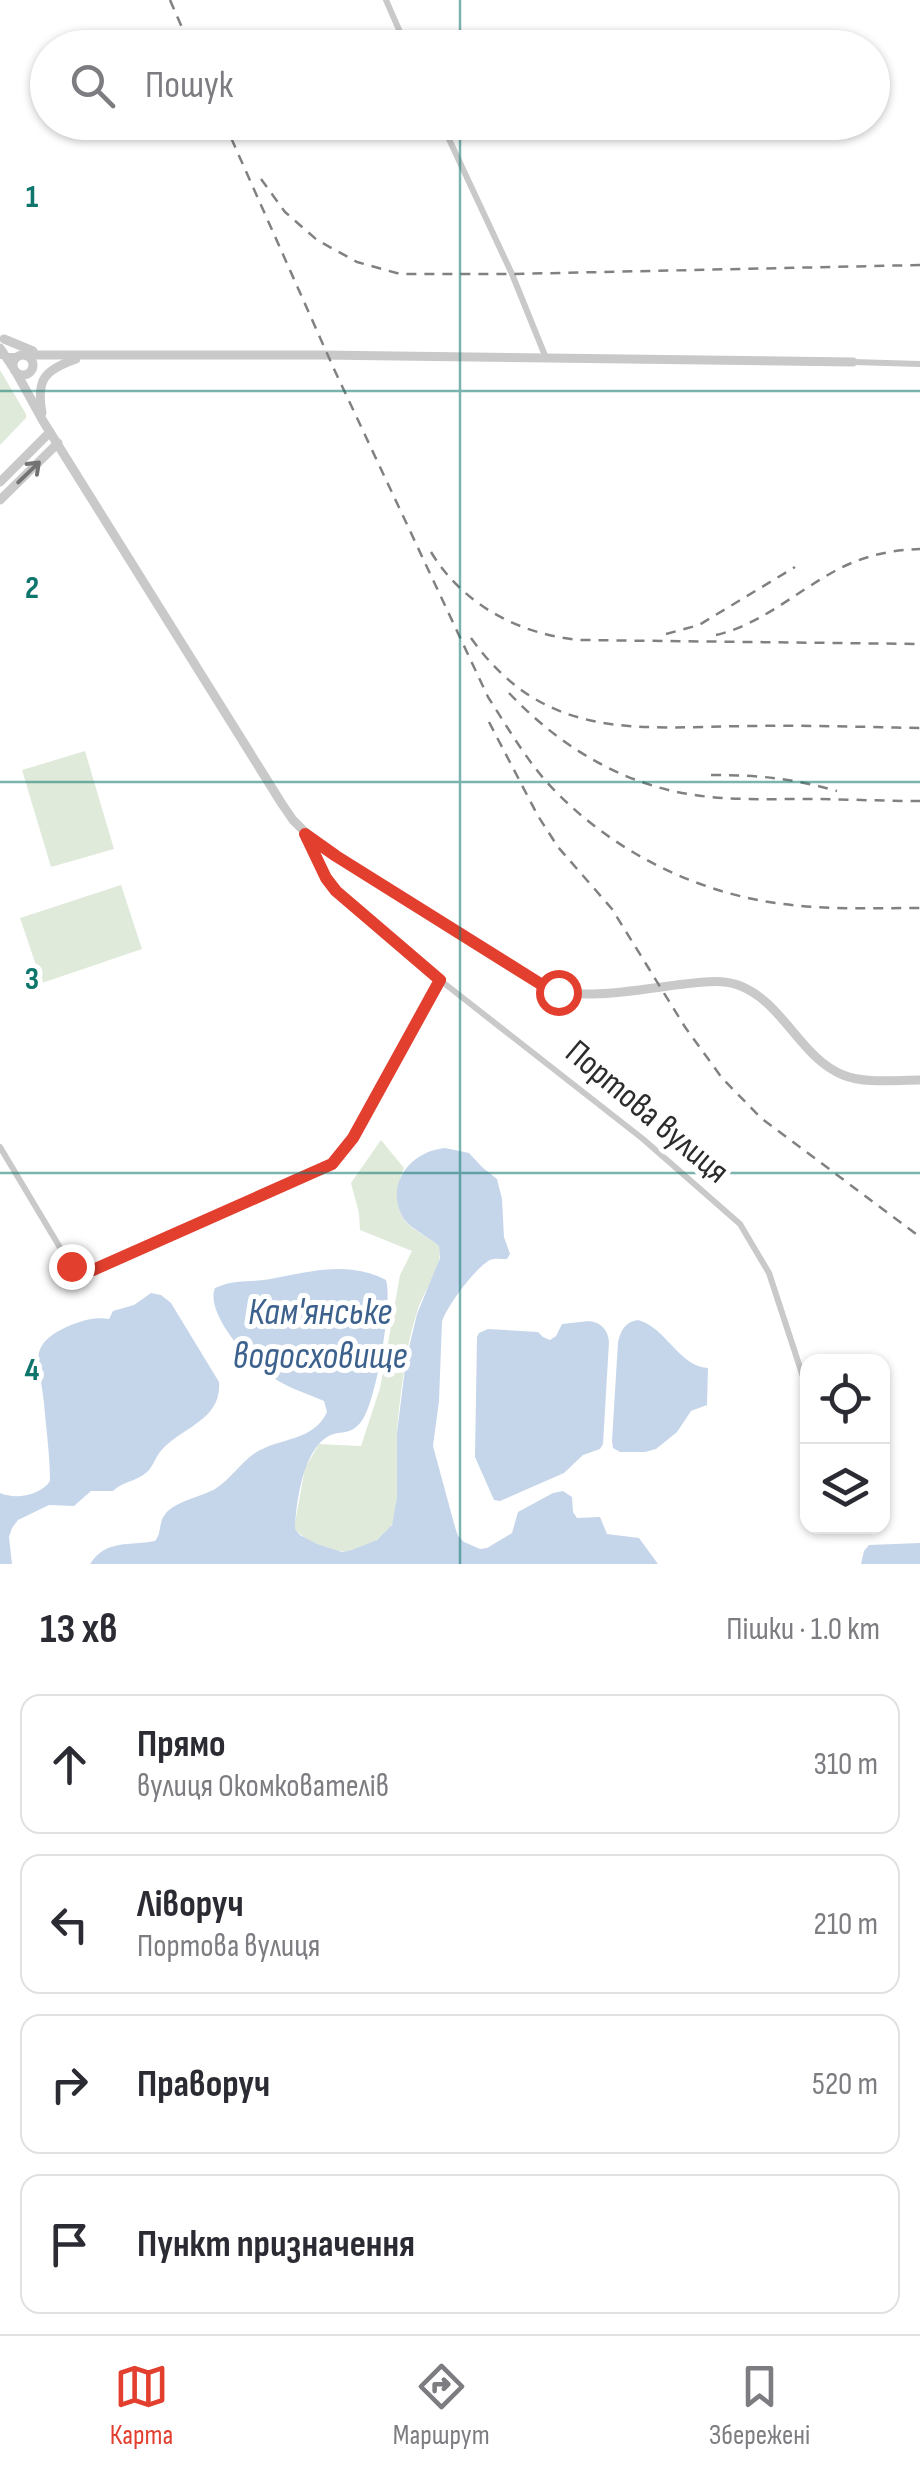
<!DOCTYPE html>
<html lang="uk">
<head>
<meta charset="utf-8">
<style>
  body { margin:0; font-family:"Sofia Sans Condensed",sans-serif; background:#f7f7f7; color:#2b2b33 }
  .controls { position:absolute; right:30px; bottom:30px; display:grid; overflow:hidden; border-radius:20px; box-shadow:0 2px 8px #0004 }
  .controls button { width:90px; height:90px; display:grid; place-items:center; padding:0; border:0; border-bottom:2px solid #e1e1e2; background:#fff; color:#2b2b33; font:50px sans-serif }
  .stop { position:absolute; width:30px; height:30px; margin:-22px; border:8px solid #e23f2f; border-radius:50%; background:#fff }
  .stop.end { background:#e23f2f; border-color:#fff; box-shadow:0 2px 10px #0008 }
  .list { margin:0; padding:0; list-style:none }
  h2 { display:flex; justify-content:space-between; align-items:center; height:130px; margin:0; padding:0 40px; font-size:42px }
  h2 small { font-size:32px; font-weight:400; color:#7c7c81 }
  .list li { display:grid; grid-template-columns:65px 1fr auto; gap:30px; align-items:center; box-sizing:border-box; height:140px; margin:0 20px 20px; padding:0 20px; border:2px solid #e1e1e2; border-radius:20px }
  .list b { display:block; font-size:38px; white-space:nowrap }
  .list p { margin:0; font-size:32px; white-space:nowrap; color:#7c7c81 }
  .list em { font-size:32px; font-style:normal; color:#7c7c81 }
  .icon { flex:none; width:55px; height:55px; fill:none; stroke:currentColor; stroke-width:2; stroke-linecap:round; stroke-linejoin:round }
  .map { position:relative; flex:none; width:920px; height:1564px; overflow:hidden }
  .search { position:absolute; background:#fff; box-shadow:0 2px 8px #0004; left:30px; right:30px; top:30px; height:110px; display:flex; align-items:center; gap:25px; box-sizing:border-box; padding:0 35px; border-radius:55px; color:#7c7c81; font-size:38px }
  .sheet { height:770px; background:#fff }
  nav { display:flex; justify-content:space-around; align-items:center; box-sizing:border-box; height:140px; border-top:2px solid #e1e1e2; background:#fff; font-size:28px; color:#7c7c81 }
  nav a { display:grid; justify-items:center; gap:5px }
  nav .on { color:#e23f2f }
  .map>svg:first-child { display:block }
  .green { fill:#e0eada }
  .water { fill:#c6d6ea }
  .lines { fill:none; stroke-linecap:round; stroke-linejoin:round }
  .minor { stroke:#c9c9c9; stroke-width:6 }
  .tertiary { stroke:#c9c9c9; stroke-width:9 }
  .rail { stroke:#818181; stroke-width:2.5; stroke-dasharray:10 8; stroke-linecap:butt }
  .oneway { stroke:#737373 }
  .route { stroke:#e23f2f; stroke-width:12 }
  .grid { fill:none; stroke:#0f766e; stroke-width:2.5; stroke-opacity:0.55 }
  .labels { text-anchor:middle; stroke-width:10; stroke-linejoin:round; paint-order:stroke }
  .street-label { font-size:35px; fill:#2c2c2c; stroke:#fff }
  .water-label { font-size:38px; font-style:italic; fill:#3c618d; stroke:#fff }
  .grid-label { font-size:32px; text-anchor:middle; font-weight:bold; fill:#0f766e; stroke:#fff; stroke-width:10; stroke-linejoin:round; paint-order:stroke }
</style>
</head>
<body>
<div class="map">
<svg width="920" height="1564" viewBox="0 0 920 1564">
  <rect width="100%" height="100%" fill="#fff"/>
  <g class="green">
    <path d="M0 370 26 414V418L0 445Z"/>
    <path d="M85 751 114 849 51 867 22 770Z"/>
    <path d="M121 885 142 949 42 983 20 918Z"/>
    <path d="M381 1140 404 1168C397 1183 394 1209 406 1222 415 1232 429 1237 439 1246 443 1266 428 1285 420 1303 415 1317 411 1332 408 1347 403 1375 399 1403 397 1431 396 1458 405 1507 389 1529 381 1540 363 1548 350 1551 332 1554 305 1541 295 1529V1523L305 1468 319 1444 361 1446 380 1388 400 1275 412 1251 360 1230 359 1213 351 1183Z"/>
  </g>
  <g class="water">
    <path d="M445 1148 469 1153 482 1167 497 1179 502 1199 504 1237 510 1254 507 1259C501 1259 495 1258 490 1260 476 1267 446 1307 442 1322L439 1401 433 1446 455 1527 458 1536 464 1542 480 1549 487 1548 512 1533 518 1512 553 1493 563 1491 572 1497 573 1512 577 1518 600 1517 607 1534 639 1538 658 1564H90C106 1539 130 1546 155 1541 162 1533 158 1522 166 1513 177 1501 200 1497 215 1489 231 1479 240 1463 255 1453 280 1437 313 1442 327 1412L324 1401C305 1393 283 1386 266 1373 246 1359 205 1312 215 1288 237 1278 249 1283 270 1279 309 1272 348 1260 386 1280 393 1301 376 1405 361 1422 349 1437 340 1429 327 1437 303 1452 296 1502 295 1529L300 1535 317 1544 342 1552 352 1550 377 1540 392 1525 397 1498V1433L406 1360 417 1314 440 1258 439 1246C429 1237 407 1227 402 1216 385 1182 412 1151 445 1148Z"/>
    <path d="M151 1293 161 1295 171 1303 219 1382C222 1421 180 1427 160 1452 155 1458 153 1467 147 1472 136 1482 123 1481 113 1491H91L74 1506 49 1505 18 1520 12 1528 9 1537 12 1564H0V1493C16 1500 41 1495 50 1481 50 1455 46 1428 44 1403 40 1363 24 1345 71 1325 85 1320 95 1317 109 1319L113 1311 134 1305Z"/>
    <path d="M638 1320C667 1328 678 1366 708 1368L707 1405 691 1411 677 1432 656 1449 645 1452H620L613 1448 612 1441 618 1342C621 1330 625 1322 638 1320Z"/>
    <path d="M589 1321C601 1322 608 1330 609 1342L603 1444 600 1449 583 1455 564 1473 500 1501 494 1500 475 1457 477 1337 479 1333 488 1329 538 1332 543 1337 550 1340 556 1336 562 1324Z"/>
    <path d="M920 1543V1564H861L864 1551 869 1545Z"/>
  </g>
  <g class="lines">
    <g class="minor">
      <path d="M386 0 407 48"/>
      <path d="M441 122 512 274 546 358"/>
      <path d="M0 356H19"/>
      <path d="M853 362 920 364"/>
      <path d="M306 836 326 878 336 891 440 980 643 1139 740 1224 769 1273 808 1392"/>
      <path d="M0 1147 71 1266 93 1270 332 1164 353 1138 440 980"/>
    </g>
    <g class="tertiary">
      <path d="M4 339 33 351"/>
      <path d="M0 348 12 366"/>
      <path d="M26 355H321L853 362"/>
      <circle cx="23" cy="365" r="10"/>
      <path d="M16 372 43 421 282 804 293 820 320 847 547 988C583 1002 645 988 685 984 703 982 721 979 738 985 783 1001 800 1058 843 1075 865 1084 896 1080 920 1080"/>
      <path d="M42 413C36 380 44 370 76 359"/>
      <path d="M0 482 50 432"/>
      <path d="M0 500 58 443"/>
    </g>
    <g class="rail">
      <path d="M170 0 191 48"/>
      <path d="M224 122 334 369 488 697C506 725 523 754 544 779 604 847 693 893 783 904 828 910 874 908 920 908"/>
      <path d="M261 179 285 212 317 240 357 262 400 274H512L920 265"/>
      <path d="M431 552C463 605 520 635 581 640L920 644"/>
      <path d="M666 634 699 625 795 567"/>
      <path d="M716 635C760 625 796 592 835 571 862 556 890 550 920 549"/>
      <path d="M471 638C546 743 638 727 752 726 808 725 864 727 920 728"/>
      <path d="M509 693C563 750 631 790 711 797 742 800 773 799 804 799 842 799 881 801 920 801"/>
      <path d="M489 722 538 816 558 847 612 909 685 1027 722 1078 761 1118 920 1237"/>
      <path d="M711 775C758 775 791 778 837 791"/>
    </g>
  </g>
  <defs><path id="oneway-shaft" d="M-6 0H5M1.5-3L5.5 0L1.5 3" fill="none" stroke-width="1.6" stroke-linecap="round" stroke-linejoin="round" transform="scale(2.5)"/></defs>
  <use class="oneway" href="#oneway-shaft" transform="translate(29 472) rotate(-44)"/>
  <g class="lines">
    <path class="route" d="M71 1266 93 1270 332 1164 353 1138 440 980 336 891 326 878 305 834 336 856 547 988 558 992"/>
  </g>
  <path class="grid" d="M460 0V48M460 122V1564M0 391H920M0 782H920M0 1173H920"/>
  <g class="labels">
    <g class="street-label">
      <text transform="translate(648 1111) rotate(40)" y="12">Портова вулиця</text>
    </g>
    <g class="water-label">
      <text x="320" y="1324">Кам'янське<tspan x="320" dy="44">водосховище</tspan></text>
    </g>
  </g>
  <g class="grid-label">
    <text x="32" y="207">1</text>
    <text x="32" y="598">2</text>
    <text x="32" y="989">3</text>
    <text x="32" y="1380">4</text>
  </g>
</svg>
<div class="controls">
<button><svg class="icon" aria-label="locate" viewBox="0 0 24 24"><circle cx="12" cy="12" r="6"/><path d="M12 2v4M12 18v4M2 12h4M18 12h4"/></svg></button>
<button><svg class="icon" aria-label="layers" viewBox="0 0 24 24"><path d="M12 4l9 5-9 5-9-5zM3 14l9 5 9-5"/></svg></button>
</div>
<div class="stop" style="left:558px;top:992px"></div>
<div class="stop end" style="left:71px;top:1266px"></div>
<div class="search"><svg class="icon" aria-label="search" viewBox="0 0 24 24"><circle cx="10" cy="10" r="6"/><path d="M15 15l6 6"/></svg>Пошук</div>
</div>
<section class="sheet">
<h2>13 хв<small>Пішки · 1.0 km</small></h2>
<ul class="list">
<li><svg class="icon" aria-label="ahead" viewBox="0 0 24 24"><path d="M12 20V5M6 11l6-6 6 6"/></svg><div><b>Прямо</b><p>вулиця Окомкователів</p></div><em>310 m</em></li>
<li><svg class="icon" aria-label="left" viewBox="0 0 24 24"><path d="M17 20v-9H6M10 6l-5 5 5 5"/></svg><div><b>Ліворуч</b><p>Портова вулиця</p></div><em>210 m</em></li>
<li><svg class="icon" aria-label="right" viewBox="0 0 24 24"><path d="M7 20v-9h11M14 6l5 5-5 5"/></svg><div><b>Праворуч</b></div><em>520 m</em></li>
<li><svg class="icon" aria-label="arrive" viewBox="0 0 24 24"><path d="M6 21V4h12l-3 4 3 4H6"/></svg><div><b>Пункт призначення</b></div></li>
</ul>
</section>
<nav>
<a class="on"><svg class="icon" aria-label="map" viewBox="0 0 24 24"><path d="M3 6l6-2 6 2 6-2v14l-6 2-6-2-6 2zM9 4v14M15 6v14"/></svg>Карта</a>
<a><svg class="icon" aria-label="directions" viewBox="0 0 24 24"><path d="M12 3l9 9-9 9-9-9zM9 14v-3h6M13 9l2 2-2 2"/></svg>Маршрут</a>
<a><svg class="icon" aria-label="saved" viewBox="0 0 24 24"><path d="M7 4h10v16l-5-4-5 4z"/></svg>Збережені</a>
</nav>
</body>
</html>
